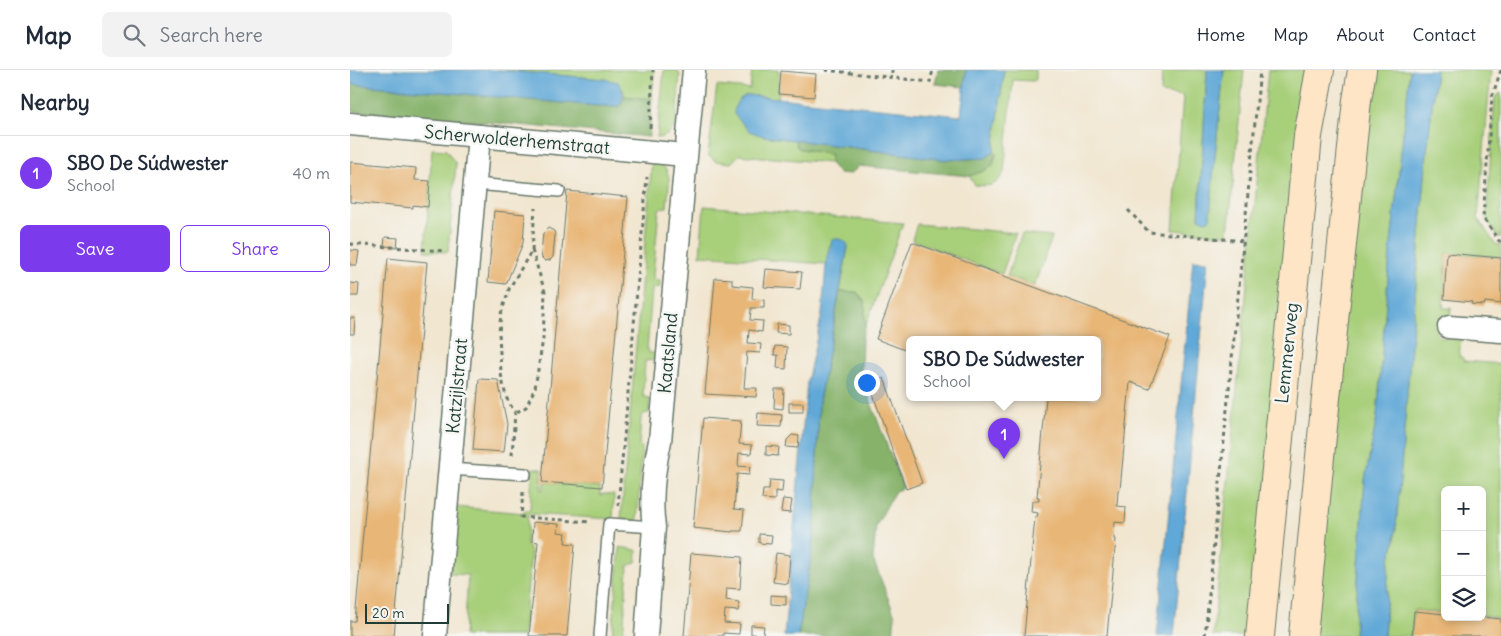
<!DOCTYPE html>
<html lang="en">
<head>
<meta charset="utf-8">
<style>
  body { margin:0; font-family:Delius,sans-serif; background:#f2f2f3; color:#1f2937 }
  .controls { position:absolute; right:15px; bottom:15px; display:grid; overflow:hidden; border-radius:8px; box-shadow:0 2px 8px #0003 }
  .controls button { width:45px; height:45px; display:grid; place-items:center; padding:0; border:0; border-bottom:1px solid #e0e1e3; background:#fff; color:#1f2937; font:25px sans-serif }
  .scale { position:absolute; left:15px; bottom:12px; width:84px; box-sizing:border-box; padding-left:5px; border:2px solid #1f3d34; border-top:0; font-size:14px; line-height:18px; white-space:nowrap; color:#1f3d34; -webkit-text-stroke:4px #f6f6f2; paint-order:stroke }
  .you { position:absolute; left:516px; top:312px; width:18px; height:18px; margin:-12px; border:4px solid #fff; border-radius:50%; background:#1a73e8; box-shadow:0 0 0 8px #1a73e833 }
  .badge { display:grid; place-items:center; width:32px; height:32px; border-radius:50%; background:#7c3aed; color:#fff; font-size:16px; font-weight:700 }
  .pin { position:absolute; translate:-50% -41px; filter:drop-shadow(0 1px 2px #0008) }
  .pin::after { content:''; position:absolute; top:26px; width:18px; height:15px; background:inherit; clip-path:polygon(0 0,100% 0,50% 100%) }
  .popup { position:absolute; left:556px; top:266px; width:195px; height:65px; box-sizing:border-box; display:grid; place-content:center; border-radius:8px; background:#fff; filter:drop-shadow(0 1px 4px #0005); font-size:16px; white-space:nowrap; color:#747a83 }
  .popup b { font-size:19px; color:#1f2937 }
  .popup::after { content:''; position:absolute; left:50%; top:100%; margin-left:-10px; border:10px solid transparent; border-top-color:#fff }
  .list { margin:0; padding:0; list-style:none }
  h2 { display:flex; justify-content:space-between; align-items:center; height:65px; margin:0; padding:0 20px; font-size:21px }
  h2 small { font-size:16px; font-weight:400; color:#747a83 }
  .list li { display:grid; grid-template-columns:32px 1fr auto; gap:15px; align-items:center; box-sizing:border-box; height:75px; padding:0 20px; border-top:1px solid #e0e1e3 }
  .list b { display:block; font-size:19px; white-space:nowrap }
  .list p { margin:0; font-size:16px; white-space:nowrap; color:#747a83 }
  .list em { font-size:16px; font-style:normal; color:#747a83 }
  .actions { display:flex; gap:10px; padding:15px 20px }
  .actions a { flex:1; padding:11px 0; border:1px solid #7c3aed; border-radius:8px; text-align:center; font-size:18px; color:#7c3aed }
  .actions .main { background:#7c3aed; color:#fff }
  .icon { flex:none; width:28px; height:28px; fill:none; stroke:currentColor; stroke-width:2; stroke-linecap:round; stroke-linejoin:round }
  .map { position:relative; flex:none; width:1151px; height:566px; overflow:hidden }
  header { display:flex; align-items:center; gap:30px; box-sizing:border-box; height:70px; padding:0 25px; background:#fff; border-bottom:1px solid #e0e1e3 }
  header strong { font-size:24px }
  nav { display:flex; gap:28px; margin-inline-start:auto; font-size:18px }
  .search { width:350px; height:45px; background:#f2f2f3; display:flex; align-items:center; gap:12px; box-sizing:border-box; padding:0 18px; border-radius:8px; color:#747a83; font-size:19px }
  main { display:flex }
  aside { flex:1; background:#fff }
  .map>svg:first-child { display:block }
  .green { fill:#a8cf7a; stroke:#648657 }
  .forest { fill:#86b26a; stroke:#52784f }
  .water { fill:#60a8d7; stroke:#407286 }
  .building { fill:#e8b676 }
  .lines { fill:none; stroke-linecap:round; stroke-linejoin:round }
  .lane-casing { stroke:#68786b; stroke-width:14 }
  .street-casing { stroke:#68786b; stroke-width:25 }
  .secondary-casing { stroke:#68786b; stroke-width:30 }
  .path { stroke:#68786b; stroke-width:3; stroke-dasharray:4 4; stroke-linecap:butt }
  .lane { stroke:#fff; stroke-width:11 }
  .street { stroke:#fff; stroke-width:22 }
  .secondary { stroke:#fde5c5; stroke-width:28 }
  .labels { text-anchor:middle; stroke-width:5; stroke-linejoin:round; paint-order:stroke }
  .street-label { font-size:18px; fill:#1f3d34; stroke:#f6f6f2 }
</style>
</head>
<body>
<header>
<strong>Map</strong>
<div class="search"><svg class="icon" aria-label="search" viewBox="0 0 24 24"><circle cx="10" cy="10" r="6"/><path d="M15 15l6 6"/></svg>Search here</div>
<nav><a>Home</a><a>Map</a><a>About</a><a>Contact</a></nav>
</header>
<main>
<aside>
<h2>Nearby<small></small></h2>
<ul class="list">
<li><span class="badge">1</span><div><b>SBO De Súdwester</b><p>School</p></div><em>40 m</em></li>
</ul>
<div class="actions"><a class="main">Save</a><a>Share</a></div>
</aside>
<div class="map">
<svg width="1151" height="566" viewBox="0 0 1151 566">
  <rect width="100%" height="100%" fill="#f6f6f2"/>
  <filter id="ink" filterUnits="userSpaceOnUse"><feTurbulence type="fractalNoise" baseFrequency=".02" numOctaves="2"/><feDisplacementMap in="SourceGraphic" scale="10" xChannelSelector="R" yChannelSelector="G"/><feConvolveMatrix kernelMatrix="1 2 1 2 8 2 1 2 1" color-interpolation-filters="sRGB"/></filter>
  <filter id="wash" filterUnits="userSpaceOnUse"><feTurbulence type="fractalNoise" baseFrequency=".0096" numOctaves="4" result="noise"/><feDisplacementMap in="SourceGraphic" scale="20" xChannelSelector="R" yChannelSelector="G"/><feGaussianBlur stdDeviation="1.12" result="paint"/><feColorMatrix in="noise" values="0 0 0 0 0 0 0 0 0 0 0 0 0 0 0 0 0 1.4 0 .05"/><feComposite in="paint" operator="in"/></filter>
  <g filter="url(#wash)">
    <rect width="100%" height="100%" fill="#f1e6d0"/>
    <g class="green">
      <path d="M147 0H304L302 29 274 26V20L255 9Z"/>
      <path d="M314 0H327L330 5 326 51C324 61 317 67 307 68Z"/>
      <path d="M402 0H429L428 28 397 25 413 66 445 70 447 77 451 79 481 85 480 93 389 85 381 93 365 91 358 85 367 16 400 19Z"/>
      <path d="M654 0H686V9L683 11 663 10 654 102C647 116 640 117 625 115L619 106 634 101 646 84 644 81Z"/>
      <path d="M811 0H857L849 147 856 150 860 149 864 96 874 0H894L878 165 823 160 833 26 811 23 812 2Z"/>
      <path d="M918 0H958L902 566H863Z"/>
      <path d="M1018 0H1060L1040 183 1027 347 1015 410 1004 566H962Z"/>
      <path d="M1086 0H1141L1128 148 1145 174 1151 175V187L1097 183 1093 238H1101L1100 247 1093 246 1089 249 1087 262 1088 266 1090 267 1111 269 1109 287H1112L1114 291 1151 294V548L1132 546V420H1095V543L1064 540 1061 566H1034L1039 492 1045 470 1077 82Z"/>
      <path d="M1151 23V167H1148L1136 148 1145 27Z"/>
      <path d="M82 79 96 80 106 94 98 182 75 181Z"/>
      <path d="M302 90C326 98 318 115 317 137L310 138 309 140 303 206 304 209 310 211V217L303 218 302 220 297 280 299 283H303L305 284 304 290 295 291 293 324 294 327 300 328 299 343 293 344 291 348 289 376 292 377 287 451 271 449Z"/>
      <path d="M354 136 553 153 515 258V231L507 222H490L498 177 489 169 479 176 476 194 350 185Z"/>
      <path d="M567 154 666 163 652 204 562 170Z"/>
      <path d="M672 164 702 167 685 216 657 206Z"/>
      <path d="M182 398 192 399 191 420H193L194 412 250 417V425L252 426V424L264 425 263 449 178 444 176 475 181 482 173 566H114L118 505 100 504 105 437 175 443V440H180Z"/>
      <path d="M270 477 286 480 287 481 286 492 278 496 273 566H262Z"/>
    </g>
    <g class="forest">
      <path d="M588 0H616L614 17 585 14Z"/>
      <path d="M0 14 248 36H269L274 29V26L302 29 299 67 159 54 0 41Z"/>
      <path d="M445 70 597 90 636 88 644 81 646 84 643 95 634 101 619 106 509 96 501 104 488 103 480 93 481 85 451 79 447 77Z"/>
      <path d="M490 222H507L515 232V258L512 267 511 306 553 418 545 421 526 456 523 489 545 546 543 566H448L464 468 469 331Z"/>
    </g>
    <g class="water">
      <path d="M0 0H147L255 9 268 12C274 21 275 26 269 36H248L0 14Z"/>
      <path d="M616 0H654L644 81 636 88 597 90 413 66 399 61 384 44C385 34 387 29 397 25L611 46Z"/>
      <path d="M857 0H874L864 96 860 149 856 151 849 148Z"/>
      <path d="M1060 0H1086L1077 82 1045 470 1039 492 1034 566H1004L1015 410 1027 347 1040 183Z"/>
      <path d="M485 169C492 169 497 170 498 177L469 331 464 468 448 566H434L457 312 472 244 476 195 482 170Z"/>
      <path d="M843 190 858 191 824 566H807Z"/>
    </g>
    <g id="blocks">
      <g class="building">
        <path d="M431 1 466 4 464 27 429 24Z"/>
        <path d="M0 92 66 98 65 110 80 111 78 137 63 135V138L0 132Z"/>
        <path d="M217 121 278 127 252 417 192 412Z"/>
        <path d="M144 141 175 144 173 173 156 214 138 212Z"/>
        <path d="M198 158 204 161 205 165 203 187 200 190 195 191 192 188 191 184 193 163Z"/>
        <path d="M35 167 48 168 47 177 34 176Z"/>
        <path d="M562 172 820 267 799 319 780 312 770 420H768L767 436 776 437 775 453 765 452 764 469H766L757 566H674L685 447H687L688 443 681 442 682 431H689V427H687L696 328H748V270H669L665 269V270H560V282L526 269Z"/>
        <path d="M0 180 9 181 7 195H0Z"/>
        <path d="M1097 183 1151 188V234L1135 232 1134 235 1121 234 1122 232 1094 229Z"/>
        <path d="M38 188 77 192 44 566H0V551H5Z"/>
        <path d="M416 199 452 202 450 219 414 217Z"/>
        <path d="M365 208 382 209V215L403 217 402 229 414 230V238H401V239L400 250 413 251 412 262 399 260 398 273 411 274 410 283 397 282 394 318H407L406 327 355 324Z"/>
        <path d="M0 213 9 214 8 226H0Z"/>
        <path d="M0 248H5L4 264H0Z"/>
        <path d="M427 254 439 255V264L426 263Z"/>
        <path d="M425 276 437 277 436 299 427 298 428 285H424Z"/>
        <path d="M534 308 572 413 556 419 519 313Z"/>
        <path d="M129 309 148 310 157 354 154 382 123 380Z"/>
        <path d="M425 319H434L433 339 424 338Z"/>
        <rect x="439" y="333" width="14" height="9"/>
        <path d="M408 343 432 345 431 357 407 356Z"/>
        <path d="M353 348 391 351 389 374 402 375 401 384 389 383 388 396 400 397 399 405 387 404 384 439 394 440 392 461H382V462L343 458Z"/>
        <path d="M442 365 449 366 448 378 436 377 437 370Z"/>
        <path d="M416 376 429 377 428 386 416 385Z"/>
        <path d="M420 410 433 411 432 422 425 421V430L412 429 413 420H419Z"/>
        <path d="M433 429 442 430 440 443 431 442Z"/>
        <path d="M183 452 209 454 208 462 216 463 215 473 225 474 217 566H179L188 472 182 471Z"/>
        <path d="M409 464 422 465 421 474 409 473Z"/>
        <path d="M341 483 392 487 390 519 377 518 376 530 389 532 388 541 375 540 374 553 390 554 389 564 373 563V566H334Z"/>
        <path d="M426 483 440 485 438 514 423 512Z"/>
        <path d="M421 525 436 526V535L421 534Z"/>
        <path d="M1064 541 1095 544V547H1132L1151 549V566H1062Z"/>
        <path d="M401 555 414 556 413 565 401 564Z"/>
      </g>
    </g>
  </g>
  <g filter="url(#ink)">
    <use href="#blocks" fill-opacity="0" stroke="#68786b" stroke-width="1"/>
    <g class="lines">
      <g class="lane-casing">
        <g id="lane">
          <path d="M125 114 209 121"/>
          <path d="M99 399 175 404"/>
          <path d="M250 566 259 454 304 457"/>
        </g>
      </g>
      <g class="street-casing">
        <g id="street">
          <path d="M0 54 335 85"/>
          <path d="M1099 257 1151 261"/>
          <path d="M85 566 129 66"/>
          <path d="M296 566 304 457C300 430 304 398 310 371L344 0"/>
        </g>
      </g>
      <g class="secondary-casing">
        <g id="secondary">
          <path d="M910 566 958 66 970 0"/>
          <path d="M953 566 971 376 1007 30 1012 0"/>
        </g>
      </g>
      <g class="path">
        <path d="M475 0 580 12 583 0"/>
        <path d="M542 0V8"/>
        <path d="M1151 0 1142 27 1133 148 1149 171H1151"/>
        <path d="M300 58 303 0"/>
        <path d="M778 140 799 162 894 171"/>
        <path d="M0 174 94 181"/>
        <path d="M182 180 185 138"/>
        <path d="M162 385 165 343 156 327 151 304 149 262 151 244 159 219 182 180 195 222 193 269 185 318 176 337 165 343"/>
        <path d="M173 422 171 447 240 452"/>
        <path d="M268 436 297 107"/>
        <path d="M855 566 910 0"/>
      </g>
      <use href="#lane" class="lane"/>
      <use href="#street" class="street"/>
      <use href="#secondary" class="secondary"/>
    </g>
  </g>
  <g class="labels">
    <g class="street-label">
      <text transform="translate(167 70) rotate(5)" y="6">Scherwolderhemstraat</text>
      <text transform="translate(318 283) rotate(-85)" y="6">Kaatsland</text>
      <text transform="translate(937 283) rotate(-84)" y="6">Lemmerweg</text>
      <text transform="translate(107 316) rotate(-85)" y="6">Katzijlstraat</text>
    </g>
  </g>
</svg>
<div class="controls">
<button>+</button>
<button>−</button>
<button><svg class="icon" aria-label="layers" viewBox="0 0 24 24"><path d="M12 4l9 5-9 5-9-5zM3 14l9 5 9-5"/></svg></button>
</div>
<div class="scale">20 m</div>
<div class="you"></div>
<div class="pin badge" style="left:654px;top:389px">1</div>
<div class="popup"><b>SBO De Súdwester</b>School</div>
</div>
</main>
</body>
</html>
